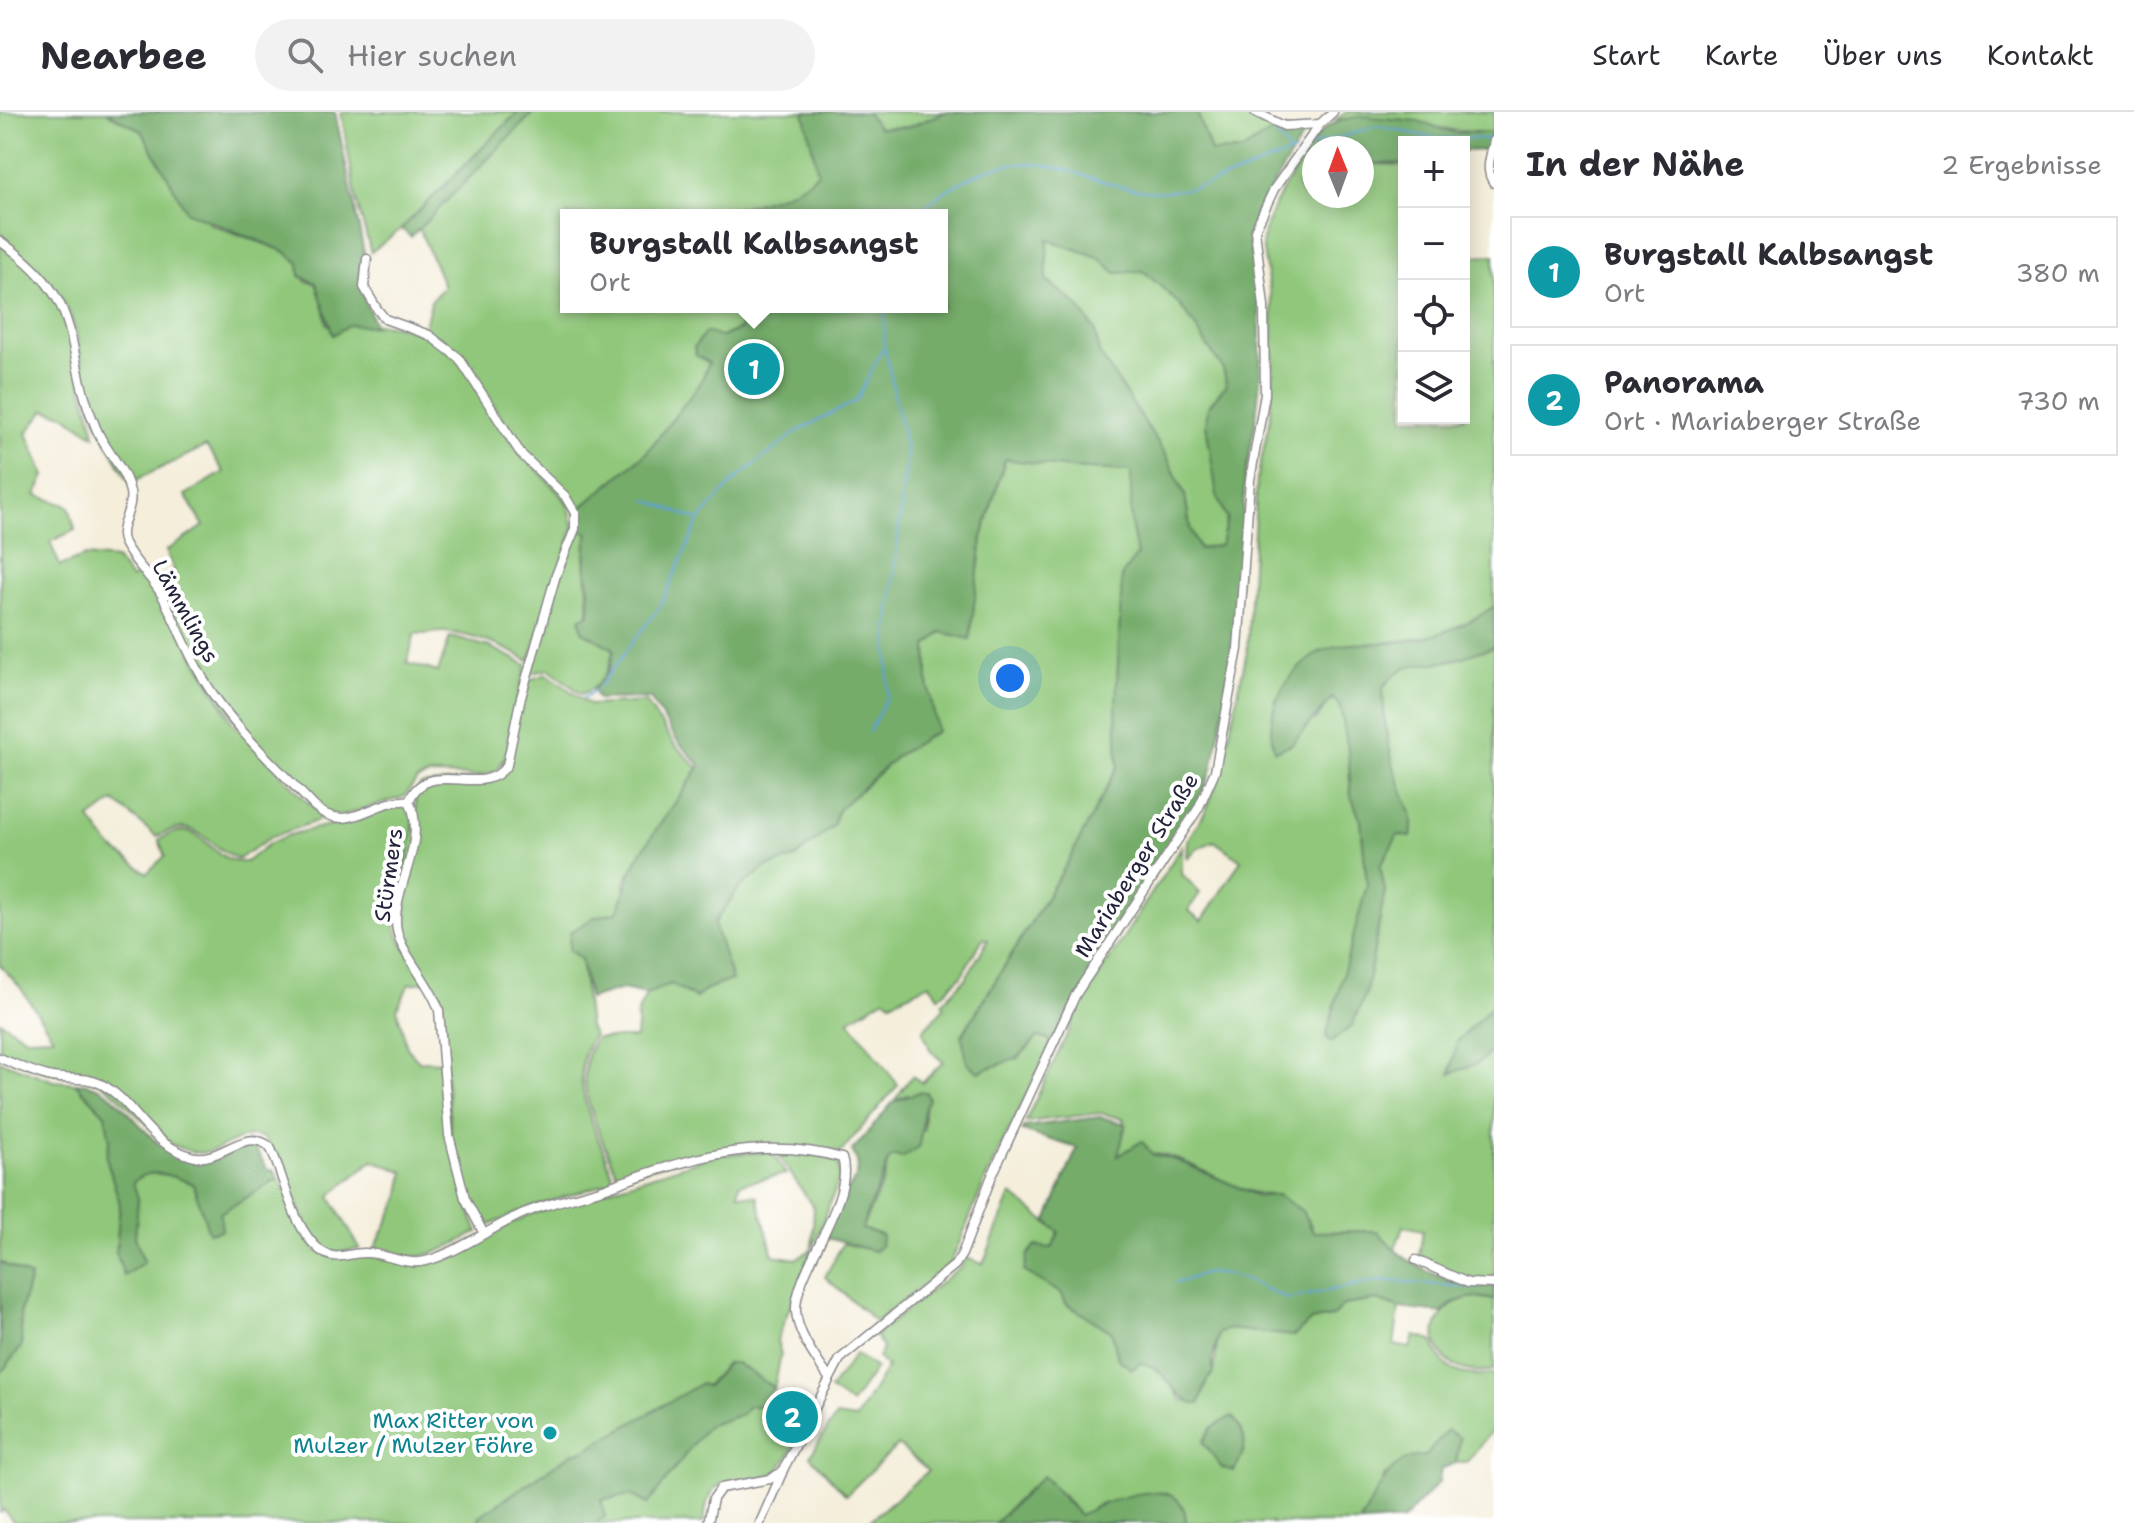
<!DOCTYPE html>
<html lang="de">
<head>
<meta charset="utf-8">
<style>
  body { margin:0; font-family:"Shantell Sans",sans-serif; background:#f2f2f3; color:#2b2b33 }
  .controls { position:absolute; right:24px; top:24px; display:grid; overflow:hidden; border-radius:0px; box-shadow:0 4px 20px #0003 }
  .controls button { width:72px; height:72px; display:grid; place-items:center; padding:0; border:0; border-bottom:2px solid #e1e1e2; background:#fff; color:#2b2b33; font:40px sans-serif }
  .compass { position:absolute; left:1302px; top:24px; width:72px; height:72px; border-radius:50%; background:#fff; box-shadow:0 4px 20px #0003; rotate:359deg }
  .you { position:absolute; left:1010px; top:566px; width:28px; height:28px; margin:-20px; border:6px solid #fff; border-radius:50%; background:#1a73e8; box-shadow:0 0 0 12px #1a73e833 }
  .badge { display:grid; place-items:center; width:52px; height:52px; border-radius:50%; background:#1f6fb2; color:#fff; font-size:26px; font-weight:700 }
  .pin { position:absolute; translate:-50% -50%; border:4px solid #fff; box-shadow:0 2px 8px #0006 }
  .popup { position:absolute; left:560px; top:97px; width:388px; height:104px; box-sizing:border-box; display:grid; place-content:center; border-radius:0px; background:#fff; filter:drop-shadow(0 2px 6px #0005); font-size:26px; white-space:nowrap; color:#7c7c81 }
  .popup b { font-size:30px; color:#2b2b33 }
  .popup::after { content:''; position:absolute; left:50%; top:100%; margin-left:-16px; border:16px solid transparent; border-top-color:#fff }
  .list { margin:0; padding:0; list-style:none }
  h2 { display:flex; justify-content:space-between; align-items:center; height:104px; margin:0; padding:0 32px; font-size:34px }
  h2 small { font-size:26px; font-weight:400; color:#7c7c81 }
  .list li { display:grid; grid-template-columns:52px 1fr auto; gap:24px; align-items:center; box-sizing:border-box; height:112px; margin:0 16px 16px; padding:0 16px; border:2px solid #e1e1e2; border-radius:0px }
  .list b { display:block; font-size:30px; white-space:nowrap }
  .list p { margin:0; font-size:26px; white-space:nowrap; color:#7c7c81 }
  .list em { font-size:26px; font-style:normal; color:#7c7c81 }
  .icon { flex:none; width:44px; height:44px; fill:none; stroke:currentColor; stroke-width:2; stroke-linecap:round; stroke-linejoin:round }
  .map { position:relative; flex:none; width:1494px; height:1411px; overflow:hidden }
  header { display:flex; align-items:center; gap:48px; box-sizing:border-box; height:112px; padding:0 40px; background:#fff; border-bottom:2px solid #e1e1e2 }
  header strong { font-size:38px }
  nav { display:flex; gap:44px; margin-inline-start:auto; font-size:28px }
  .search { width:560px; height:72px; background:#f2f2f3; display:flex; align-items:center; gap:20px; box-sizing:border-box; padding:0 28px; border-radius:44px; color:#7c7c81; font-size:30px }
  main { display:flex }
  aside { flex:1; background:#fff }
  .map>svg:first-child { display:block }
  .green { fill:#90c77a; stroke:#59745a; stroke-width:2 }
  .forest { fill:#74ac6a; stroke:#4b6752; stroke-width:2; fill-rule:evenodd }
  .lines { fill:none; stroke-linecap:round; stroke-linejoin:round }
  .stream { stroke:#5fa1d3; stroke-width:2 }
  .street-casing { stroke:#8b888b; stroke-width:11 }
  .street { stroke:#fff; stroke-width:8 }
  .culture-dot { fill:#0f9aa8; stroke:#fff; stroke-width:3 }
  .labels { text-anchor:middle; stroke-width:8; stroke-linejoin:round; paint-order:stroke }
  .street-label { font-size:22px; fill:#22223b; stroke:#fff }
  .culture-label { font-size:22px; fill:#0d838f; stroke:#fff; text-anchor:end }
</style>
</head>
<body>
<header>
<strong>Nearbee</strong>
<div class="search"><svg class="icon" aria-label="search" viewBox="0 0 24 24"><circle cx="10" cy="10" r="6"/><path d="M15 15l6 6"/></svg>Hier suchen</div>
<nav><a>Start</a><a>Karte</a><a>Über uns</a><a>Kontakt</a></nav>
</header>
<main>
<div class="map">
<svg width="1494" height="1411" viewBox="0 0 1494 1411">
  <rect width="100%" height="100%" fill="#fff"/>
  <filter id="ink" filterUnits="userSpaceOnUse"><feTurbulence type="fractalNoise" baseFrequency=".0125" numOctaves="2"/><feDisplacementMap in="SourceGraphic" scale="16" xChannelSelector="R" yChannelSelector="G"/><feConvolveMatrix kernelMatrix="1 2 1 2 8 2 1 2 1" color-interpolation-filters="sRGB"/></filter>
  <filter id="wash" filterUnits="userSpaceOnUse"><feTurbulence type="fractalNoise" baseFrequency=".006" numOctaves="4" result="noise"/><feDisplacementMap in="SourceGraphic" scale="32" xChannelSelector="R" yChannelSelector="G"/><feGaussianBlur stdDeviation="1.8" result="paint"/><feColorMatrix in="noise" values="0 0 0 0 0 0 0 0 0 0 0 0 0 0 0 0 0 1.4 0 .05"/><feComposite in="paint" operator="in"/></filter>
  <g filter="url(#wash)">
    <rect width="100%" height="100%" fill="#f4eedb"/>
    <g class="green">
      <path d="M0 0H106L142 19 166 62 210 112 284 139 299 151 305 169 316 171 323 187 327 212C359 214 393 207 422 222 433 228 449 238 457 247 477 267 486 298 504 320 526 348 574 379 573 417L529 549C506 535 472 522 445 520 433 519 427 524 415 521L407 551 438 560 450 525 490 535 527 553 512 603 508 638 497 659 478 664 430 663 417 668 404 685 341 704 324 700 235 607 212 577 156 469 174 458 166 439 204 414 185 383 224 360 206 334 130 371C115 346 101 322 91 294 84 270 82 245 76 221 65 178 35 150 0 127Z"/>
      <path d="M341 0H518L401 117 371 140 357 91Z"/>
      <path d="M534 0H804L819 61C763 114 639 103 566 103V195H738L741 216 721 225 700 272 646 341 576 400 532 352 461 244 424 218 431 189 444 174 419 116Z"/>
      <path d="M866 0H945L909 15 878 16Z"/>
      <path d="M1197 0H1249L1276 17 1242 39 1211 40Z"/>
      <path d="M1347 0H1494L1492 20C1438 22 1387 1 1334 8Z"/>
      <path d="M1302 47 1309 54 1305 85 1314 81 1362 84V52L1404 53V306H1464V144L1494 143V494L1479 506 1430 525 1320 539 1274 589 1316 608 1332 586 1340 593 1348 637 1351 684 1361 709 1367 773 1354 825 1366 881 1385 779 1380 754 1398 722 1411 724C1415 697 1406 694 1398 670 1389 641 1383 605 1383 575 1407 548 1411 554 1444 549 1461 547 1478 539 1494 535V892L1457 930 1478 951 1494 938V1171L1470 1170 1419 1145 1423 1118 1403 1114 1394 1140 1377 1119 1313 1120 1309 1109 1278 1083C1233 1085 1199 1047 1155 1042 1143 1041 1129 1044 1117 1045L1124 1007 1100 1001 1025 1010 1084 887 1182 734V762L1200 781 1188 798 1202 809 1241 748 1214 729 1196 737 1187 747 1188 727 1205 700 1221 661 1247 539 1257 368 1270 307 1273 259 1272 193 1262 133 1264 120 1275 91Z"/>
      <path d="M1047 127 1099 145 1116 161 1143 158C1176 187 1186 197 1208 235 1219 252 1224 251 1226 273L1208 295 1217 384 1227 406 1221 433 1199 437 1190 416 1185 383 1167 344 1099 241 1095 218 1077 193 1046 168Z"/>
      <path d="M0 132 25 150 60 195 94 317 95 324 64 303 45 298 27 321 45 364 36 383 69 394 75 418 50 430 60 454 85 444 116 447 131 467 141 460 152 472 232 610 321 704 317 709 271 725 239 747C205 735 197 700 157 725L114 689 90 707 111 735 147 761 165 744 159 728C203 699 207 752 246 750L270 731 289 723 352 707 382 695 408 692C425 728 392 772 394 808 394 822 418 856 425 870L409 872 397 897 407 936 419 949 444 950C447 1010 453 1064 478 1120 437 1141 420 1153 374 1138L399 1087 404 1060 373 1048 330 1084 360 1137 329 1141 311 1124 276 1042 263 1026C238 1016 220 1046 193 1040 147 1029 131 983 89 965 78 960 65 964 53 961 35 957 17 949 0 943V909L26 926 53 925 20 875 0 853Z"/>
      <path d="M1005 347 1069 356 1131 359V411L1137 443 1116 592 1118 654 1068 750 962 923 1018 946 1038 925 1052 929 987 1064 951 1151 876 1210 825 1165 843 1131 874 1139 861 1117 884 1068 888 1048 924 1017V998L915 984 905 983 893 990 912 964 922 971 943 950 930 938 923 918 945 895 942 891 966 866 988 828 983 826 961 864 939 885 930 872 891 890 885 886 849 908 898 973 841 1040 715 1039 618 1065C603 1027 566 966 596 926H636L638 900 646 882 671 872 696 886 707 877 714 812 739 776 766 755 795 745 838 698 898 643 937 619 928 571 927 534 941 520 970 526 982 426Z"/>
      <path d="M576 418 588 420C578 460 597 480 583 520L614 537C609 557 602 576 581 582L549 557 529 562 558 464Z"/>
      <path d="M547 562 590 593 646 590 675 633 698 656 625 769 624 786 617 800 595 805 569 838 581 847 589 915 594 923C561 966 602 1027 614 1069L527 1097 483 1116 471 1094 451 1023 441 898 428 866 407 837 398 810 416 699 415 681 421 673 500 664 528 568Z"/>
      <path d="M0 949 54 969 75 971 105 1002 110 1027 106 1045 120 1092 116 1140 144 1150 135 1125 138 1086 132 1070C149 1054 173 1064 193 1072L197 1082 220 1101 279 1066 315 1139 370 1143 418 1154 529 1103 716 1043 772 1040 786 1062 739 1072 738 1082 757 1084 773 1143 796 1147 812 1137 814 1096 776 1040 822 1044 839 1050 840 1065 777 1228 781 1243 774 1276 737 1251H727L706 1274 700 1273 583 1339 573 1341 480 1404 478 1411H14L4 1398 0 1401V1262L21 1234 20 1200 30 1166 0 1150Z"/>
      <path d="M1011 1082 1059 1120 1052 1136 1024 1159 1062 1182 1066 1192 1112 1220 1118 1247 1132 1257 1140 1251C1160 1253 1172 1272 1181 1288L1199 1292 1207 1268 1214 1260 1218 1221 1229 1217 1294 1224 1310 1209 1332 1205 1343 1193 1377 1188 1399 1196 1394 1233 1410 1236 1414 1224 1433 1229C1440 1260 1464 1266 1494 1262V1316L1466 1351H1456L1460 1326 1447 1318 1426 1344 1385 1363 1377 1383 1359 1411H1186V1406L1102 1391 1079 1404 1062 1382 1028 1377 995 1411H867L928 1359 898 1333 846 1383 810 1344 836 1304 856 1307 887 1255 878 1246 883 1236 875 1224 960 1155 966 1146 983 1152Z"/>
      <path d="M1471 1185 1494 1188V1258C1432 1270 1411 1202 1471 1185Z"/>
      <path d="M855 1242 876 1256 851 1292 830 1278Z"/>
      <path d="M749 1294H760L764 1308 796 1331C791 1340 785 1351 778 1358 758 1377 723 1355 709 1386 705 1393 706 1403 703 1411H595L605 1405 601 1388 631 1383 648 1392 707 1314 742 1302Z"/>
    </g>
    <g class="forest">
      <path d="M106 0H335L365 145 361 149 360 176 375 214 349 213 333 223 316 171 300 164 299 151 284 139 187 100 142 19Z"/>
      <path d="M518 0H534L411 125 401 117Z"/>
      <path d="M804 0H866L879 16 909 15 945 0H1197L1211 40 1242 39 1276 17 1306 19 1255 102 1250 134 1259 194 1261 259 1256 306 1245 367 1239 472 1224 598 1212 657 1197 693 1052 929 1038 925 1018 946 978 960 967 951 962 924 1068 750 1118 654 1116 592 1122 463 1137 443 1131 411V359L1069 356 1005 347 982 426 970 527 941 520 927 534 928 571 937 619 898 643 838 698 833 714 795 746 766 755 739 776 714 812 732 868 707 877 696 886 671 872 646 882 622 877 589 887 581 847 569 838 570 820 595 805 617 800C626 782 627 765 637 747 656 715 681 686 700 653L678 630 650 586 598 587 593 578 609 558 614 537 583 520 580 507 589 502C592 474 581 449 588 421L576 418V400L646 341 700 272 709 251 696 243 694 235 706 220 721 225 741 217 738 195H942V103H714C749 91 791 87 818 61ZM1048 128 1099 145 1116 161 1143 159C1176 187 1186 197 1208 235 1219 252 1224 251 1226 273L1208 295 1206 312 1217 384 1227 406 1221 433 1199 437 1190 416 1185 383 1167 345 1099 241 1095 218 1077 193 1046 168Z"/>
      <path d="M1362 4 1418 9 1455 21 1492 20 1489 38 1464 39V30H1404V51L1362 52V36H1314V81L1304 85 1298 73 1309 54 1302 47C1320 17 1327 9 1362 4Z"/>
      <path d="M1494 494V535C1478 539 1461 547 1444 550 1412 554 1407 548 1383 575 1383 606 1388 641 1399 670 1407 694 1415 698 1411 725L1398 723 1380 754 1385 779 1366 881 1352 914 1331 930 1326 925 1367 773 1361 709 1351 684 1348 637 1340 594 1332 586 1292 632 1275 639C1262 601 1285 562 1318 541 1338 528 1374 533 1397 530 1431 526 1466 515 1494 494Z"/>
      <path d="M1494 892V938L1478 951 1450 962 1457 930Z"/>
      <path d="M75 971C129 968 146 1054 204 1049 220 1048 236 1036 250 1029L268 1058H274L279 1066 220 1101 222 1118 209 1121 193 1072C173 1064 148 1053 133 1071L138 1086 135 1125 144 1150 124 1164 116 1140 120 1092 106 1045 110 1027 105 1002Z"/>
      <path d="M919 980H926L929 987 924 998 919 1035 902 1046 894 1044 888 1048C883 1073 867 1093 862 1117L882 1123 881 1134 874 1139 827 1126C829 1116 831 1104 836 1095 848 1074 868 1063 852 1039L893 990Z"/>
      <path d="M1100 1005 1126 1012 1118 1044 1142 1029 1152 1042 1179 1049 1258 1084 1278 1083 1302 1099 1313 1120 1377 1119C1406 1155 1448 1174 1494 1174V1188C1475 1183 1455 1185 1442 1201L1399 1196 1377 1188 1343 1193 1332 1205 1310 1209 1294 1224 1229 1217 1219 1221 1212 1248 1214 1260 1207 1268 1199 1292C1172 1290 1169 1254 1140 1251L1132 1257 1118 1247 1112 1220 1066 1191 1062 1182 1024 1159 1028 1142 1036 1134 1052 1136 1059 1120 1047 1109 1077 1036 1022 1019 1024 1015Z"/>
      <path d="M0 1150 30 1165 20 1200 22 1234 0 1262Z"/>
      <path d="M727 1251H736L774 1276 760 1294H749L742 1302 707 1314 648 1392 631 1383 601 1387 605 1405 595 1411H478L480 1404 573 1341 583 1339 700 1272 707 1274Z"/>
      <path d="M1232 1304C1249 1325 1248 1336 1234 1359L1222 1356 1203 1330 1212 1315Z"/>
      <path d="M1447 1318 1460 1326 1456 1351 1441 1357 1439 1370 1403 1408 1359 1411C1378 1382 1387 1343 1426 1344Z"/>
      <path d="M1043 1364 1079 1403C1105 1390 1186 1355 1186 1411H995Z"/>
    </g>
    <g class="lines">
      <g class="stream">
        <path d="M1249 0 1255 5"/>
        <path d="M1272 17 1290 41"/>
        <path d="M1308 35 1377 14 1435 26 1493 27"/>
        <path d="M919 103C933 85 947 77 967 67 1048 23 1097 87 1173 79 1215 75 1254 53 1295 40"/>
        <path d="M647 388 698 408"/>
        <path d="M600 574 661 493 699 408 736 367 798 319 856 289 884 234 885 195"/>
        <path d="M584 586 595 578"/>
        <path d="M869 620 888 583V517L907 342 885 237"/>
        <path d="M1176 1171 1207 1161 1236 1164 1288 1187 1380 1168 1476 1176"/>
      </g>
    </g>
  </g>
  <g filter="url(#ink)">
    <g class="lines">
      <g class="street-casing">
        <g id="street">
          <path d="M1255 0 1284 14 1320 12"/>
          <path d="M1494 29C1491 44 1484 58 1494 71"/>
          <path d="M0 129C91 193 60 232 96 316 105 339 125 355 130 380 134 398 116 416 124 431 134 451 152 465 163 485 179 517 192 552 213 582 241 623 280 658 314 694 349 725 371 686 409 689"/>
          <path d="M367 147 364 175 377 197 385 207 429 223 459 246 521 342 565 384 575 401V417L556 463 520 589 507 653C483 689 428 643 409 689"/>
          <path d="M409 689C428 728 395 771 396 810 396 838 430 869 439 898L449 1023 465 1086 483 1120"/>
          <path d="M0 946C17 953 34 961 52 965 68 968 85 964 101 972 137 991 143 1029 191 1044 220 1053 244 1013 270 1035 285 1066 292 1116 320 1138 335 1151 349 1140 366 1141 386 1141 405 1154 426 1149 457 1141 494 1114 524 1101 550 1090 579 1085 606 1076 682 1048 760 1022 842 1046 856 1087 794 1159 796 1199 797 1222 817 1248 829 1266"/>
          <path d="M1416 1148 1468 1171 1494 1172"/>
          <path d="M708 1411 713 1387 721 1376 770 1367 782 1360 840 1247 955 1153 962 1142 991 1066 1076 882 1198 697 1215 659 1238 537 1250 368 1265 282 1264 194 1255 118 1274 77 1320 12 1333 0"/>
          <path d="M760 1411 782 1361"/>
        </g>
      </g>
      <use href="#street" class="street"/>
    </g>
  </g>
  <circle class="culture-dot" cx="550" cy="1321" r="8"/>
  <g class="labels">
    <g class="street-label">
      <text transform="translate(186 499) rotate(61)" y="8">Lämmlings</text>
      <text transform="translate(1136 753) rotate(-58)" y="8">Mariaberger Straße</text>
      <text transform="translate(388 763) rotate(-82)" y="8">Stürmers</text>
    </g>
    <g class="culture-label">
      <text x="534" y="1316">Max Ritter von<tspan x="534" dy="25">Mulzer / Mulzer Föhre</tspan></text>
    </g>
  </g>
</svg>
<div class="controls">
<button>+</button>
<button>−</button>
<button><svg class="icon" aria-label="locate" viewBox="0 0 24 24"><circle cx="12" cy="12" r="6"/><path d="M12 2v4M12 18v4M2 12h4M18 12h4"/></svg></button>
<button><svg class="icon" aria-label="layers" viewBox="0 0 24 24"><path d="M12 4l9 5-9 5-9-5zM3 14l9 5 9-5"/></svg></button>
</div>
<svg class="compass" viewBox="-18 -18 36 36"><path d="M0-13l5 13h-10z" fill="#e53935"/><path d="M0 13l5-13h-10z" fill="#7c7c81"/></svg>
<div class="you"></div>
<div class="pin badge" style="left:754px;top:257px;background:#0f9aa8">1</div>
<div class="popup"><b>Burgstall Kalbsangst</b>Ort</div>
<div class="pin badge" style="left:792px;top:1305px;background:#0f9aa8">2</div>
</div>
<aside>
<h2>In der Nähe<small>2 Ergebnisse</small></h2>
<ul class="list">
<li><span class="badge" style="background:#0f9aa8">1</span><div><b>Burgstall Kalbsangst</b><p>Ort</p></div><em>380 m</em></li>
<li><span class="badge" style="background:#0f9aa8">2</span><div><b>Panorama</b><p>Ort · Mariaberger Straße</p></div><em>730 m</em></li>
</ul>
</aside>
</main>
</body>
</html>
